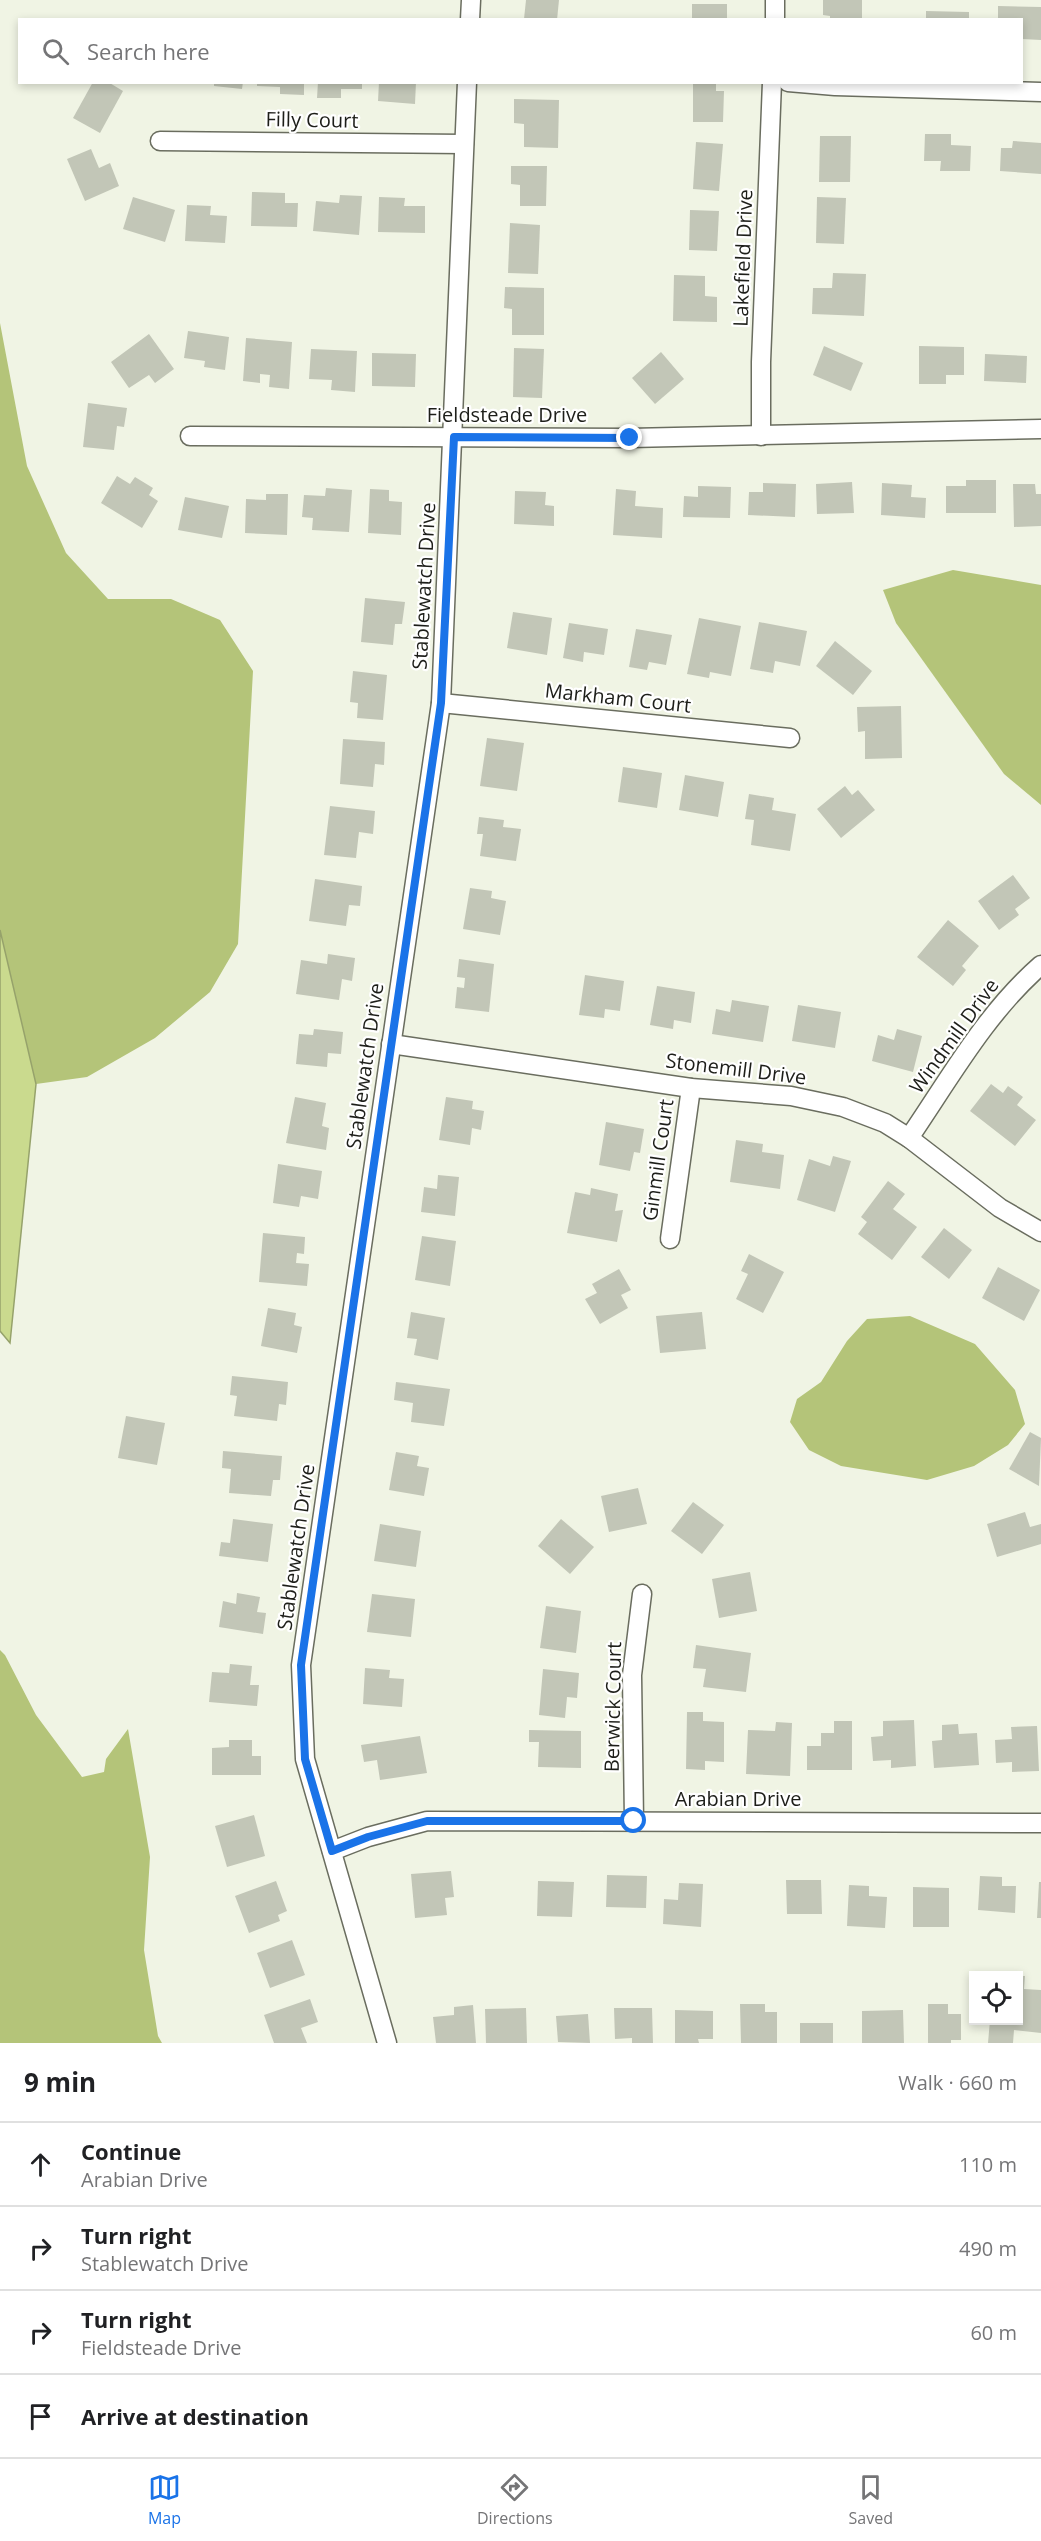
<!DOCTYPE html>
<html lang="en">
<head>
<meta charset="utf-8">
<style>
  body { margin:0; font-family:"Open Sans",sans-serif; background:#f6f6f6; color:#202124 }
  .controls { position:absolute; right:18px; bottom:18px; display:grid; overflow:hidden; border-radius:0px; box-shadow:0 3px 9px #0003 }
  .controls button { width:54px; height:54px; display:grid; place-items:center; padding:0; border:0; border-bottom:2px solid #e0e0e0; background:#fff; color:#202124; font:30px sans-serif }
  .stop { position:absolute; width:18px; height:18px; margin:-14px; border:4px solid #1a73e8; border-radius:50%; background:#fff }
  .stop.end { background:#1a73e8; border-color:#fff; box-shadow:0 2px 6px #0008 }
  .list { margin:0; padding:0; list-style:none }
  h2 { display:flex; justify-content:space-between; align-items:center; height:78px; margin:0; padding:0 24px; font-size:26px }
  h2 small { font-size:20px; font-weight:400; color:#757577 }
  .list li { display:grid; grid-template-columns:39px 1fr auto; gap:18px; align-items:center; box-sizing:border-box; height:84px; padding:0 24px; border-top:2px solid #e0e0e0 }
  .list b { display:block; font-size:22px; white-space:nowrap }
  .list p { margin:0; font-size:20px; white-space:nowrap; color:#757577 }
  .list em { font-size:20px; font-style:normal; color:#757577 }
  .icon { flex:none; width:33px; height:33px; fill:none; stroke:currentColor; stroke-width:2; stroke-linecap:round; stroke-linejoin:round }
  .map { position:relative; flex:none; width:1041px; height:2043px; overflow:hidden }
  .search { position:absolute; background:#fff; box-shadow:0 3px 9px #0003; left:18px; right:18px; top:18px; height:66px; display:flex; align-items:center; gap:15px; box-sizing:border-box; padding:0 21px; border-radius:0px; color:#757577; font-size:22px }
  .sheet { height:414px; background:#fff }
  nav { display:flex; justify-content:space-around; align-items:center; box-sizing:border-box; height:84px; border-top:2px solid #e0e0e0; background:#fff; font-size:16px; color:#757577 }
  nav a { display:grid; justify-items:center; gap:3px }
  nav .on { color:#1a73e8 }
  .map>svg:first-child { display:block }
  .forest { fill:#b4c479 }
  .water { fill:#cada8e; stroke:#96a26b; stroke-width:1.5 }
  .building { fill:#c2c6b7 }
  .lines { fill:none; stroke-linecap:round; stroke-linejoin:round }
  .street-casing { stroke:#6a6d5f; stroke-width:21 }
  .street { stroke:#fff; stroke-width:18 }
  .route { stroke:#1a73e8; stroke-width:8 }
  .labels { text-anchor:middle; stroke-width:4.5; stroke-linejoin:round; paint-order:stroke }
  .street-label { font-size:20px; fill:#1d1e19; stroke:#fff }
</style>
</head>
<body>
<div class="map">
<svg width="1041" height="2043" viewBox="0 0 1041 2043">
  <rect width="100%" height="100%" fill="#f0f4e4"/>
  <g class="forest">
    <path d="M0 323 27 466 66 553 108 599H171L220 620 253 671 238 944 210 992 155 1038 87 1077 36 1084 0 930Z"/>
    <path d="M953 570 1041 585V805L1004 774 896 623 883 590Z"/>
    <path d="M910 1316 975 1344 1015 1390 1025 1424 1008 1445 974 1466 927 1480 841 1466 809 1450 790 1422 797 1399 821 1382 847 1341 867 1319Z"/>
    <path d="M0 1650 5 1655 36 1715 82 1777 104 1772 106 1759 128 1729 150 1857 144 1950 158 2036 162 2043H0Z"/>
  </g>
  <path class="water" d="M0 930 36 1084 10 1343 0 1331Z"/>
  <g class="building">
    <path d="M526 0H559L557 20 524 19Z"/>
    <path d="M823 0H862V20H830V16L823 15Z"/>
    <rect x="692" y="4" width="35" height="16"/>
    <path d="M998 6 1041 7V40L1022 39V20H998Z"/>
    <path d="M926 11 969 12V20H926Z"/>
    <path d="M93 82H108L123 91 100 133 73 118Z"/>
    <path d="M214 82H243L242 89 214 86Z"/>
    <path d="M257 82H304V95L280 94V87L257 86Z"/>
    <path d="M318 82H362V89H341V98H317Z"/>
    <path d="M379 82H416L415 104 378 101Z"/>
    <path d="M693 82H716V91H724L723 122H693Z"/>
    <path d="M514 99 559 100 558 148 524 147V124L514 123Z"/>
    <path d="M925 134H951V145L971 146 970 171H940L941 161H924Z"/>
    <path d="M820 136H851L850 182H819Z"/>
    <path d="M1013 141 1041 143V174L1000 171 1001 148H1012Z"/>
    <path d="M696 142 723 144 719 191 693 189Z"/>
    <path d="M91 149 99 168 110 163 119 186 85 201 67 159Z"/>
    <path d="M511 166H547L546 206H520V185L511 184Z"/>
    <path d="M252 192 285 193V203H298L297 227 251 226Z"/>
    <path d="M340 195 362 196 359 235 313 231 316 201 339 203Z"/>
    <path d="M133 197 175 210 165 242 123 229Z"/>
    <path d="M379 197 405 198 404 206H425V233L378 232Z"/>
    <path d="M817 197 846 198 844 244 816 243Z"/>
    <path d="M187 205 211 206 210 215 227 216 225 243 185 241Z"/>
    <path d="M690 210 719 211 717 251 689 250Z"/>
    <path d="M510 223 540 225 538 274 508 273Z"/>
    <path d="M833 273 866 274 864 316 812 314 813 288H832Z"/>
    <path d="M674 275 705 276V296L717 297V322L673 321Z"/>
    <path d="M505 287 544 288V335H512V309L504 308Z"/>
    <path d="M188 331 229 337 225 370 204 367 205 361 184 358Z"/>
    <path d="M149 334 174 369 155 383 149 375 129 388 111 362Z"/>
    <path d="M246 338 292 342 289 389 269 387 270 375 260 374V383L243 381Z"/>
    <path d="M824 346 863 363 851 391 813 375Z"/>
    <path d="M919 346 964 347V375H946V384H919Z"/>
    <path d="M514 348 544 349 542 398 513 397Z"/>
    <path d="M311 349 357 351 355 392 331 390 332 380 309 379Z"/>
    <path d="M661 352 684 379 655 404 632 378Z"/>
    <path d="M372 353 416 354 415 387 372 386Z"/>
    <path d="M985 354 1027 356 1026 383 984 381Z"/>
    <path d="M88 403 127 408 124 427 117 426 114 450 83 447Z"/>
    <path d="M117 476 130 484 135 477 153 488 149 495 158 501 142 528 101 503Z"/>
    <path d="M966 480H996V513H946V486H966Z"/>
    <path d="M852 482 854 513 817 514 816 484Z"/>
    <path d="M763 483 796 484 795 517 748 515 749 492H763Z"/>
    <path d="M882 483 912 485 911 497 926 498 925 518 881 515Z"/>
    <path d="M1013 484H1035L1036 494H1041V526L1014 527Z"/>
    <path d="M698 486 731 487 730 518 683 517 684 496 698 497Z"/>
    <path d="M326 488 352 490 349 532 312 530 313 518 302 517 304 495 325 496Z"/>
    <path d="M370 489 389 490V501L402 502 401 535 368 533Z"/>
    <path d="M616 489 636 491 635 506 663 508 662 538 613 535Z"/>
    <path d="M515 491 546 492 545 505 554 506V526L514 524Z"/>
    <path d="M266 494H288L287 535 245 533 246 499 266 500Z"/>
    <path d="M185 497 229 506 222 538 178 530Z"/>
    <path d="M365 598 405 602 402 624H395L393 645 361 642Z"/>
    <path d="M513 612 552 618 547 655 507 648Z"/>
    <path d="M699 618 741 626 731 676 710 672 709 678 687 674Z"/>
    <path d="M759 622 807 631 800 666 775 661 773 673 750 669Z"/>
    <path d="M569 623 608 629 604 655 584 652 583 662 563 658Z"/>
    <path d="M636 629 672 635 666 665 649 662 647 670 629 667Z"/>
    <path d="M835 641 872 671 853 695 816 666Z"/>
    <path d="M353 671 387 675 383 720 357 718 358 703 350 702Z"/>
    <path d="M901 706 902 758 865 759V731L858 732 857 707Z"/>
    <path d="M487 738 524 743 517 791 480 786Z"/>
    <path d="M343 739 385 742 384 765 375 764 373 787 340 784Z"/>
    <path d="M623 767 662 773 657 808 618 802Z"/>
    <path d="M685 775 724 782 718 817 679 810Z"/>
    <path d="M845 786 852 795 858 790 875 810 841 838 817 809Z"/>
    <path d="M749 794 774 798 772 810 796 814 790 851 751 845 754 820 745 819Z"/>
    <path d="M330 806 375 811 373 834 359 832 356 858 324 855Z"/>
    <path d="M479 817 504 820 503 827 521 829 516 861 480 856 483 834H477Z"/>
    <path d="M1013 875 1030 898 1015 909 1019 915 999 930 978 901Z"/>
    <path d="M315 879 362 886 360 906 349 905 346 926 309 921Z"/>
    <path d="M470 888 492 891 491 898 506 901 500 935 463 929Z"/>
    <path d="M948 920 979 946 962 966 966 970 953 986 917 957Z"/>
    <path d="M328 954 355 958 352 981 342 979 339 1000 296 994 301 960 327 964Z"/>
    <path d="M459 959 494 964 489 1012 455 1008 457 987 464 988 465 978 457 977Z"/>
    <path d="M585 975 624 981 620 1011 605 1009 604 1018 579 1015Z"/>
    <path d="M657 986 695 992 691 1023 674 1020 673 1029 650 1025Z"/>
    <path d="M732 1000 769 1006 763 1042 712 1034 716 1009 730 1012Z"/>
    <path d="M798 1005 841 1012 835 1048 792 1041Z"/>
    <path d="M314 1029 343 1032 341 1054 328 1053 327 1067 296 1064 299 1034 313 1035Z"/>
    <path d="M897 1029 922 1036 913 1072 872 1061 878 1035 894 1040Z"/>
    <path d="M991 1084 1003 1093 1008 1086 1023 1097 1017 1105 1036 1120 1015 1146 970 1111Z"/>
    <path d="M295 1097 326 1103 322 1126 329 1128 326 1150 286 1143Z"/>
    <path d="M446 1097 473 1101 472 1109 484 1111 481 1130 472 1128 470 1145 439 1140Z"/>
    <path d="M606 1122 644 1129 640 1153 634 1152 630 1171 599 1165Z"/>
    <path d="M736 1140 763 1144 762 1152 784 1155 780 1189 730 1182Z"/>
    <path d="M833 1156 851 1161 835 1212 797 1200 809 1159 830 1166Z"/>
    <path d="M278 1164 322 1171 318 1199 301 1196 299 1207 273 1203Z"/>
    <path d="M438 1175 459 1177 455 1216 421 1212 424 1187 437 1189Z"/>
    <path d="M888 1181 905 1194 893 1209 917 1227 892 1260 858 1234 867 1222 861 1217Z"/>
    <path d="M591 1188 618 1194 615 1211 623 1210 617 1242 567 1233 575 1192 590 1195Z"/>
    <path d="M944 1228 972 1250 949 1279 921 1257Z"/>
    <path d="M263 1233 305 1237 304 1254 297 1253 296 1263 309 1264 307 1286 259 1282Z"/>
    <path d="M422 1236 456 1241 450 1286 415 1280Z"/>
    <path d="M749 1254 784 1272 763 1313 736 1299 748 1274 741 1271Z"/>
    <path d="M998 1267 1040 1290 1024 1321 982 1298Z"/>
    <path d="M619 1269 631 1290 621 1295 628 1308 600 1324 585 1299 597 1293 592 1284Z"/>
    <path d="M268 1308 296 1313 294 1325 302 1327 297 1353 261 1346Z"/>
    <path d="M411 1312 445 1318 438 1360 414 1355 417 1339 407 1338Z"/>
    <path d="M702 1312 706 1349 660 1353 656 1316Z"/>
    <path d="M232 1376 288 1382 286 1405 279 1404 277 1421 234 1416 237 1396 230 1395Z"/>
    <path d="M396 1382 450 1389 444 1426 411 1422 413 1403 394 1400Z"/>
    <path d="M126 1416 165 1423 157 1465 118 1458Z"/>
    <path d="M1030 1432 1041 1438 1039 1486 1009 1469Z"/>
    <path d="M223 1451 282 1456 280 1480H273L271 1496 229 1493 231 1469 222 1468Z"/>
    <path d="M396 1452 419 1456 417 1466 429 1468 424 1496 389 1490Z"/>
    <path d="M638 1488 647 1524 609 1532 601 1496Z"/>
    <path d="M693 1502 724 1525 702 1554 671 1531Z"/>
    <path d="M1025 1512 1030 1527 1041 1524V1544L997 1557 987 1524Z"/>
    <path d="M233 1519 273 1524 268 1562 219 1556 221 1542 230 1543Z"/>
    <path d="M561 1519 594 1547 570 1574 538 1546Z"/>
    <path d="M380 1524 421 1531 416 1567 374 1561Z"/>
    <path d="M750 1572 757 1611 719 1618 712 1579Z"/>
    <path d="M237 1593 260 1597 257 1612 266 1613 263 1634 219 1627 223 1601 236 1604Z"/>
    <path d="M372 1594 415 1599 411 1637 367 1632Z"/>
    <path d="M546 1606 581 1611 576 1653 540 1648Z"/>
    <path d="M696 1645 751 1653 746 1692 703 1687 706 1669 693 1668Z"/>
    <path d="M230 1664 252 1666 250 1685H259L257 1706 209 1702 212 1672 229 1673Z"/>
    <path d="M365 1668 390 1670 389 1678 404 1679 402 1707 363 1704Z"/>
    <path d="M543 1669 579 1673 577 1698 567 1697 565 1718 539 1715Z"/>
    <path d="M687 1712H703V1721L724 1722V1762L705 1761V1770L686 1769Z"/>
    <path d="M914 1720 916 1766 891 1768V1760L873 1761 871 1737 883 1736V1721Z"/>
    <path d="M834 1721H852V1770H807V1746H821V1733H834Z"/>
    <path d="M776 1722 792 1723 790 1776 746 1774 748 1730 775 1731Z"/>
    <path d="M958 1724 959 1734 977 1733 979 1765 934 1768 932 1741 942 1740V1725Z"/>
    <path d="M1037 1726 1039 1771 1012 1772V1762L996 1763 995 1740 1012 1739 1011 1727Z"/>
    <path d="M529 1730 581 1731V1768L538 1767 539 1742H529Z"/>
    <path d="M420 1736 427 1773 380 1780 377 1760 364 1762 361 1745Z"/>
    <path d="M229 1740H252V1756H261V1775H212V1748L229 1747Z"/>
    <path d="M254 1815 265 1856 227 1867 215 1826Z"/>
    <path d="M451 1871 454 1897 445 1898 447 1915 415 1918 411 1874Z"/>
    <path d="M607 1875 647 1876 646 1908 606 1907Z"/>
    <path d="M980 1876 1002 1877V1886H1016L1015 1913 978 1910Z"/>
    <path d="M786 1880H821L822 1914H787Z"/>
    <path d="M276 1881 287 1911 278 1915 280 1921 249 1933 235 1896Z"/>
    <path d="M538 1881 574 1882 572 1917 537 1916Z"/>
    <path d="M1039 1882H1041V1918H1037Z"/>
    <path d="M679 1883 703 1884 701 1927 663 1924 664 1899 678 1900Z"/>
    <path d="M849 1885 869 1886V1896L887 1897 885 1928 847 1926Z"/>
    <path d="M913 1887 949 1888V1927H913Z"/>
    <path d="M292 1940 305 1975 270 1988 257 1953Z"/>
    <path d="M1018 1976H1025L1024 1989 1041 1990V2033L1014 2030 1013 2043H988L990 2020H1018Z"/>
    <path d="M310 1999 318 2022 301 2028 307 2043H274L264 2015Z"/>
    <path d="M740 2004H765V2012H777V2043H741Z"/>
    <path d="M928 2004H948V2014H961V2040H951V2043H928Z"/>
    <path d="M473 2005 476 2043H436L433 2017 454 2015V2007Z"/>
    <path d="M526 2008 527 2043H486L485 2009Z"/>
    <path d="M614 2008H652L653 2043H632V2038L615 2039Z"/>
    <path d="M675 2010 713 2011V2039H698L699 2043H675Z"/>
    <path d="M903 2010 904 2043H862V2011Z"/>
    <path d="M588 2014 590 2043 558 2042 556 2016Z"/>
    <rect x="800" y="2023" width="33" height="20"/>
  </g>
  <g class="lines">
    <g class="street-casing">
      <g id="street">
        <path d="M470 20 471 0"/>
        <path d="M775 20V0"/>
        <path d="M788 82 835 86 1041 92"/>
        <path d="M160 141 464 144"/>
        <path d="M190 436 630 438 1041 429"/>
        <path d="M761 436V362L772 82"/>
        <path d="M441 703 790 738"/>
        <path d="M391 1044 691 1088 791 1096 843 1107 885 1123 909 1138 1000 1208 1041 1232"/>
        <path d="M909 1138C950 1078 986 1013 1041 965"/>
        <path d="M670 1239 691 1088"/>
        <path d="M634 1821 632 1675 642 1594"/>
        <path d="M332 1851 368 1837 427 1821 1041 1823"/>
        <path d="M387 2043 305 1759 301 1665 441 703 467 82"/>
      </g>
    </g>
    <use href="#street" class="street"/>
  </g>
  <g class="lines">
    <path class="route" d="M630 438 454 437 441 703 301 1665 305 1759 332 1851 368 1837 427 1821H634"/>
  </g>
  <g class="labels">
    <g class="street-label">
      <text transform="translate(312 120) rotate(1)" y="7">Filly Court</text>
      <text transform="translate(743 258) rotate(-88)" y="7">Lakefield Drive</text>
      <text x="507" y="422">Fieldsteade Drive</text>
      <text transform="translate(424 586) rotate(-87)" y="7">Stablewatch Drive</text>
      <text transform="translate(618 698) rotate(6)" y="7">Markham Court</text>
      <text transform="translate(954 1036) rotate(-54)" y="7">Windmill Drive</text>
      <text transform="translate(365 1066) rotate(-82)" y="7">Stablewatch Drive</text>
      <text transform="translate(736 1069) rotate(7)" y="7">Stonemill Drive</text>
      <text transform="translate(658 1160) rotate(-82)" y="7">Ginmill Court</text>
      <text transform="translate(296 1547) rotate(-82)" y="7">Stablewatch Drive</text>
      <text transform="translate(613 1707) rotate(-89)" y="7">Berwick Court</text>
      <text x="738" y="1806">Arabian Drive</text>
    </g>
  </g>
</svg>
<div class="controls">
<button><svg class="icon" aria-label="locate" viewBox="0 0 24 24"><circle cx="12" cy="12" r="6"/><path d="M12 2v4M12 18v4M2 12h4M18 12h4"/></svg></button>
</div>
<div class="stop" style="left:634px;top:1821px"></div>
<div class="stop end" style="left:630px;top:438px"></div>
<div class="search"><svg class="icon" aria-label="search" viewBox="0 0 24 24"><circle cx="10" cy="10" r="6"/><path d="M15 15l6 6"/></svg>Search here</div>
</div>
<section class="sheet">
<h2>9 min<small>Walk · 660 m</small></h2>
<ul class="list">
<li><svg class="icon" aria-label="ahead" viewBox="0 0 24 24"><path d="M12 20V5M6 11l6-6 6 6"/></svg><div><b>Continue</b><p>Arabian Drive</p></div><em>110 m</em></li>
<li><svg class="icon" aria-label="right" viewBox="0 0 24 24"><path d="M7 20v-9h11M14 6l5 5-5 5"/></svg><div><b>Turn right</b><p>Stablewatch Drive</p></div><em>490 m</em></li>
<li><svg class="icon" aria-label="right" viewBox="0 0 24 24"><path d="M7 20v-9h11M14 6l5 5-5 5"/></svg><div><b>Turn right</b><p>Fieldsteade Drive</p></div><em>60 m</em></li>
<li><svg class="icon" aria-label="arrive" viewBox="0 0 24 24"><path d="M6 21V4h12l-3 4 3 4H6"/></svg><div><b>Arrive at destination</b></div></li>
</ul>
</section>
<nav>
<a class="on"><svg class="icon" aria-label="map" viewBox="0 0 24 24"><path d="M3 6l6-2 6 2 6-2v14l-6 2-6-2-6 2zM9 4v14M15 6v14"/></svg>Map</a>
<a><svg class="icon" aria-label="directions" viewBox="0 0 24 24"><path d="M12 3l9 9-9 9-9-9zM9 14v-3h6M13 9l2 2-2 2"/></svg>Directions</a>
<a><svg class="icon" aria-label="saved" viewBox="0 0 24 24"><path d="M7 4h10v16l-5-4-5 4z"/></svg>Saved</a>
</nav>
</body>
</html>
